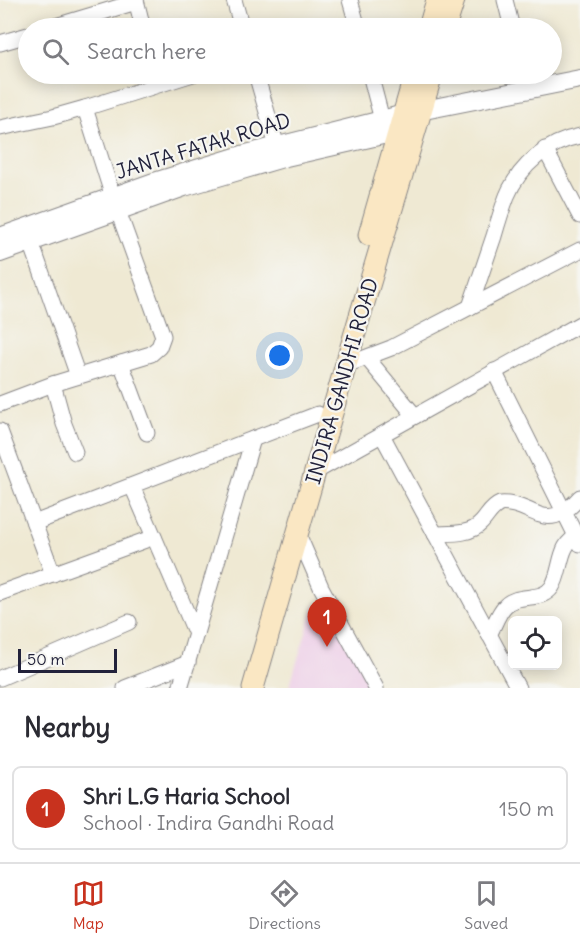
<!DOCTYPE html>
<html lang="en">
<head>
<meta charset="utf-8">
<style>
  body { margin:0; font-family:Delius,sans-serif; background:#f2f2f3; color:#2b2b33 }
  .controls { position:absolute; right:18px; bottom:18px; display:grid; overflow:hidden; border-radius:9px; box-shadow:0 3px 15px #0003 }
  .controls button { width:54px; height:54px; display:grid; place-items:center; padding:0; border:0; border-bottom:2px solid #e1e1e2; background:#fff; color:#2b2b33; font:30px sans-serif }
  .scale { position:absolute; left:18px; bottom:15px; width:99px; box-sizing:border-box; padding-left:6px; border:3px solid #22223b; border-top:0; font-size:16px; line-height:21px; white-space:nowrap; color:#22223b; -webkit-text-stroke:4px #f6f6f2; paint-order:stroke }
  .you { position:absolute; left:280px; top:356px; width:21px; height:21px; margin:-15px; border:4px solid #fff; border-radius:50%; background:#1a73e8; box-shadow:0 0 0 9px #1a73e833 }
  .badge { display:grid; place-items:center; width:39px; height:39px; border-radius:50%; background:#c8321e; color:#fff; font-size:20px; font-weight:700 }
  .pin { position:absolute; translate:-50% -50px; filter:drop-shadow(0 2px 3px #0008) }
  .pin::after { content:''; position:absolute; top:32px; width:21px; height:18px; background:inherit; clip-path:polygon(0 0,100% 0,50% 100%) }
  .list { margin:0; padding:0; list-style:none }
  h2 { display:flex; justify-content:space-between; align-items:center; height:78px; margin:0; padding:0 24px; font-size:26px }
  h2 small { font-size:20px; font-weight:400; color:#7c7c81 }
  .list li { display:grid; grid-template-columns:39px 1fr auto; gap:18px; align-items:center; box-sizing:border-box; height:84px; margin:0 12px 12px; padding:0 12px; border:2px solid #e1e1e2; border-radius:9px }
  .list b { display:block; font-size:22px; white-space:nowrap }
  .list p { margin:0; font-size:20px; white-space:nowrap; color:#7c7c81 }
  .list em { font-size:20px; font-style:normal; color:#7c7c81 }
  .icon { flex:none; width:33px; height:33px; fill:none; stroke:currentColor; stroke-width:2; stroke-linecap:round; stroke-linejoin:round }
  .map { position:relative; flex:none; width:580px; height:688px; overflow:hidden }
  .search { position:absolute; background:#fff; box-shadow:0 3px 15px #0003; left:18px; right:18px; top:18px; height:66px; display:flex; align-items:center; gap:15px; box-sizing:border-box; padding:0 21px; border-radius:33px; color:#7c7c81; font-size:22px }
  .sheet { height:174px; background:#fff }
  nav { display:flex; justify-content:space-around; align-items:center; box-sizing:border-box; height:84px; border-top:2px solid #e1e1e2; background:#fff; font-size:16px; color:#7c7c81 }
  nav a { display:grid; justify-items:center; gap:3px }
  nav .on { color:#c8321e }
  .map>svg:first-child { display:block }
  .built { fill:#eed0e8 }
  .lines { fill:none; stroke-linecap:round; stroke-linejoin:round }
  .minor-casing { stroke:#888687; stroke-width:17 }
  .tertiary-casing { stroke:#888687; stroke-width:20 }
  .secondary-casing { stroke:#888687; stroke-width:23 }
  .minor { stroke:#fff; stroke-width:15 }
  .tertiary { stroke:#fff; stroke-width:18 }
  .secondary { stroke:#fae7c3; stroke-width:21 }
  .labels { text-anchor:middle; stroke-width:4.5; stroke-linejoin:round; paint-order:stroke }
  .street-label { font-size:20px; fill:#22223b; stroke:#f6f6f2 }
</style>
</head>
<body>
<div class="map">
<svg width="580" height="688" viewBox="0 0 580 688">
  <rect width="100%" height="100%" fill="#f6f6f2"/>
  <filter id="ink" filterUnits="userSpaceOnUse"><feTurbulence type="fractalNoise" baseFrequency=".0167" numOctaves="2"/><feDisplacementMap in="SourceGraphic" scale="12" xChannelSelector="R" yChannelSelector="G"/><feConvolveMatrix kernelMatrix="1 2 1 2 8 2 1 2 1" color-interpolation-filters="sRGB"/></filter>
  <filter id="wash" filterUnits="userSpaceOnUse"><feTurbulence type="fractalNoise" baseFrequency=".008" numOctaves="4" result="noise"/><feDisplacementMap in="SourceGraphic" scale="24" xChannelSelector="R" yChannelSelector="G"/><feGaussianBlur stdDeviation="1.35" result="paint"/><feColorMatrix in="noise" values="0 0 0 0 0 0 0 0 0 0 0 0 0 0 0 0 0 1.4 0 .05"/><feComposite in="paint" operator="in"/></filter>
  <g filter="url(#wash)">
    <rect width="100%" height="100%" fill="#efe9d3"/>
    <path class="built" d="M332 600 370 688H289L314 606Z"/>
  </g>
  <g filter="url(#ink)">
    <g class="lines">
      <g class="minor-casing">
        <g id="minor">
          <path d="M136 0 143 28"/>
          <path d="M234 0 242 28"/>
          <path d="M350 0 358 28"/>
          <path d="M505 0 512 28"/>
          <path d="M49 28 136 2"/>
          <path d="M0 43 28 35"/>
          <path d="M256 74 280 157"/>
          <path d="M370 74 382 120"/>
          <path d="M523 74 527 89"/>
          <path d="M0 128 53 117 85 108 193 74"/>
          <path d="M545 149 580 216"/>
          <path d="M31 242 78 376"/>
          <path d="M470 307C478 283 486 259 494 236 498 222 502 209 507 196 520 165 548 142 580 136"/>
          <path d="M367 358 415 416"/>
          <path d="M121 363 147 433"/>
          <path d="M346 365 391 348 580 250"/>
          <path d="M494 371 580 544"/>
          <path d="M53 384 64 424 75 452"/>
          <path d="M0 404 53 384 151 354 159 347 163 336 113 197 85 108"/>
          <path d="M0 431 53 574"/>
          <path d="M382 435 518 688"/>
          <path d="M315 472 580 324"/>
          <path d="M132 486 196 634"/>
          <path d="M34 523 318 414"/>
          <path d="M298 534 321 587 376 688"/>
          <path d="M435 534C449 533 470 535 480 524 487 518 490 508 500 504 504 503 509 504 514 505 523 507 531 512 540 515 557 521 569 509 580 497"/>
          <path d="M0 593 154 537"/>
          <path d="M489 635C494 626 498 613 505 606 518 592 541 603 552 587 563 570 557 543 580 535"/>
          <path d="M0 678 129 622"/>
          <path d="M125 688 188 663"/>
          <path d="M180 688 253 439"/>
        </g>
      </g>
      <g class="tertiary-casing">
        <g id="tertiary">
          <path d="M0 237 154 182 242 155 382 120 404 114 580 79"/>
          <path d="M0 253 184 187 286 157 409 129"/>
        </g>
      </g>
      <g class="secondary-casing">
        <g id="secondary">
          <path d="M429 28 437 0"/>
          <path d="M445 28 454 0"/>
          <path d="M369 235 415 74"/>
          <path d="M253 688 357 326 432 74"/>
        </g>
      </g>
      <use href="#minor" class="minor"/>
      <use href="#tertiary" class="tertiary"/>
      <use href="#secondary" class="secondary"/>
    </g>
  </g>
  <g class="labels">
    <g class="street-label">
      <text transform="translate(203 146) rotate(-17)" y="7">JANTA FATAK ROAD</text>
      <text transform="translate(342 381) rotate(-74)" y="7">INDIRA GANDHI ROAD</text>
    </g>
  </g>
</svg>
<div class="controls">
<button><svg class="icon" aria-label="locate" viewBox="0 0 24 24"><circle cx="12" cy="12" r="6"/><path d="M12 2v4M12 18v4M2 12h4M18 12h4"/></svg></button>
</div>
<div class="scale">50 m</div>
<div class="you"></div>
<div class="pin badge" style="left:327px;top:647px">1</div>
<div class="search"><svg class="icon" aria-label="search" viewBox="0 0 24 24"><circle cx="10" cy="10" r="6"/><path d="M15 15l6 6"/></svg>Search here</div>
</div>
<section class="sheet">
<h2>Nearby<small></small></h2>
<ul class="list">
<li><span class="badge">1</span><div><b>Shri L.G Haria School</b><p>School · Indira Gandhi Road</p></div><em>150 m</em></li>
</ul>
</section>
<nav>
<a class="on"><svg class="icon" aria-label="map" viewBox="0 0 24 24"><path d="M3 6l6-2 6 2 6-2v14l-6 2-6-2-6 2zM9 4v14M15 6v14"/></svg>Map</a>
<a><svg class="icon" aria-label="directions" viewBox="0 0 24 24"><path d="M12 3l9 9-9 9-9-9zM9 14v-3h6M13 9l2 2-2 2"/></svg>Directions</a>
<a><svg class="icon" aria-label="saved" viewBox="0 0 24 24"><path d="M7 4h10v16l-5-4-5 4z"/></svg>Saved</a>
</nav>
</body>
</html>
